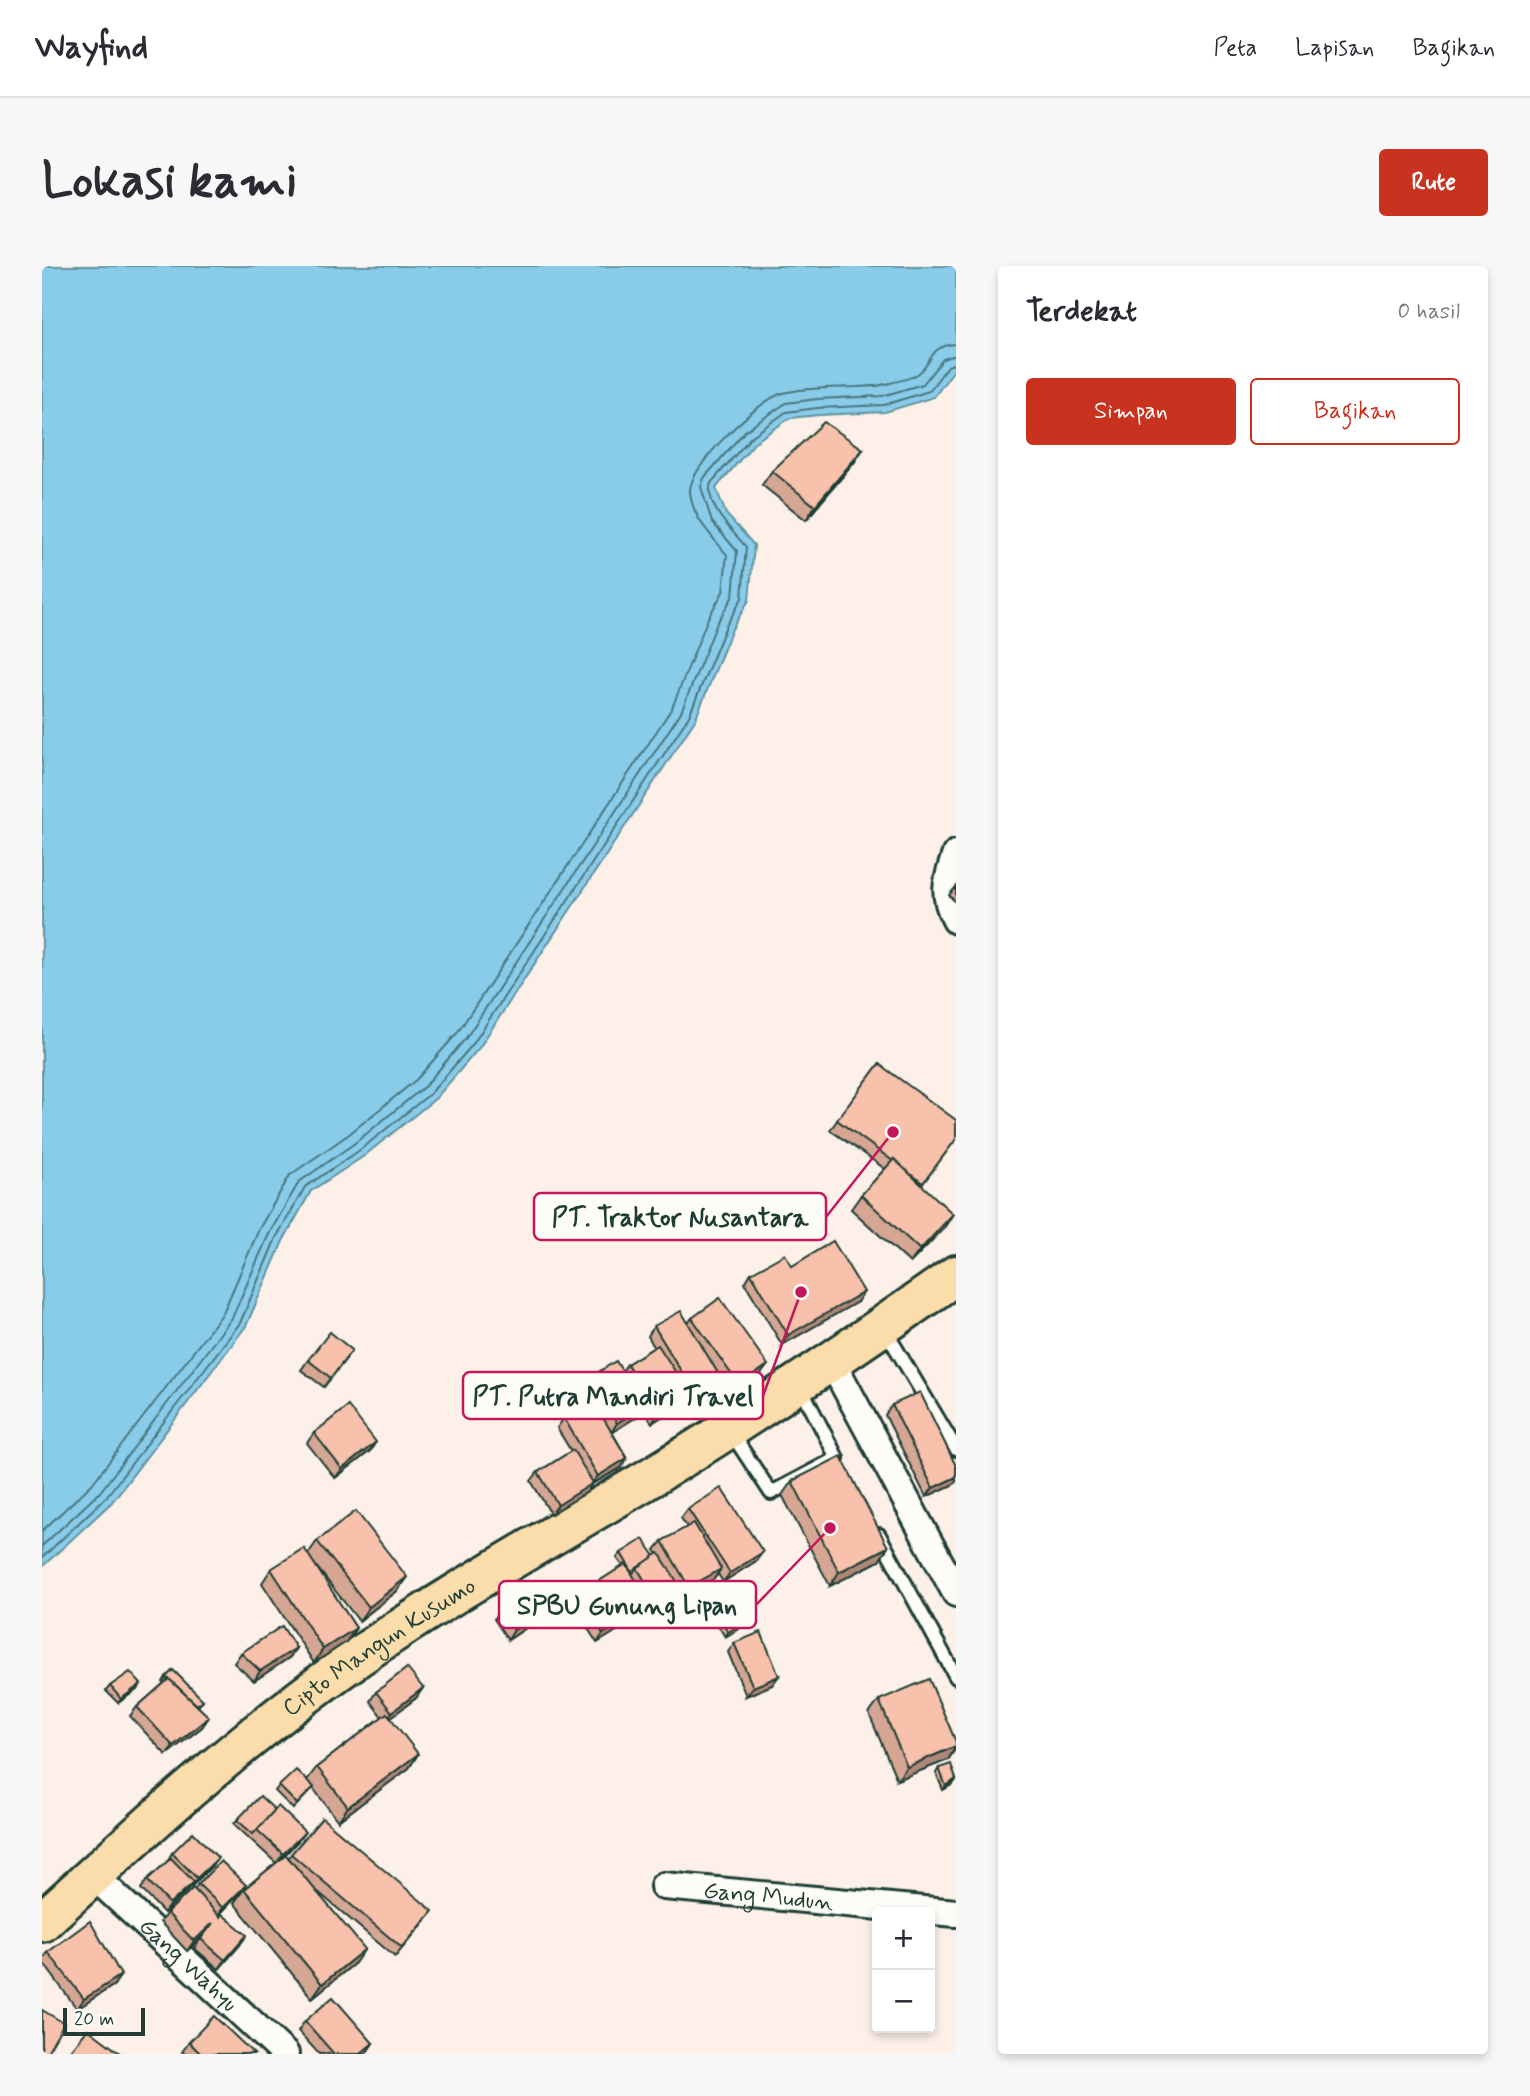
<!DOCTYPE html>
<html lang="id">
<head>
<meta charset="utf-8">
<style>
  body { margin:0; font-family:Mynerve,sans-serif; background:#f7f7f7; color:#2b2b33 }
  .controls { position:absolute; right:21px; bottom:21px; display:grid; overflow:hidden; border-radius:7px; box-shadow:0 4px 10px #0003 }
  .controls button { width:63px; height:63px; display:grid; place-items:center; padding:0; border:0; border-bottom:2px solid #e1e1e2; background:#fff; color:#2b2b33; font:35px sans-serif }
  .scale { position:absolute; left:21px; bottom:18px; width:82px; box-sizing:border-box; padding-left:7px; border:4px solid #1f3d34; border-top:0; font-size:19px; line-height:24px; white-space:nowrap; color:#1f3d34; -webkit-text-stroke:5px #fdfcf7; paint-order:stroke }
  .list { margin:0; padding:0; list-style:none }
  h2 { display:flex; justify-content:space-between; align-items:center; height:91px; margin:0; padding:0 28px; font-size:30px }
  h2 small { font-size:23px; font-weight:400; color:#7c7c81 }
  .actions { display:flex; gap:14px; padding:21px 28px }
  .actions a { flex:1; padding:16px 0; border:2px solid #c8321e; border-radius:7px; text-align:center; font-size:24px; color:#c8321e }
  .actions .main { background:#c8321e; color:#fff }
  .map { position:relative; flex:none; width:914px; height:1788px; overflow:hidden; border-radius:7px }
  header { display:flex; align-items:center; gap:42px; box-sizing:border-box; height:98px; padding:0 35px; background:#fff; border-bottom:2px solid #e1e1e2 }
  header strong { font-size:33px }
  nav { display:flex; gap:38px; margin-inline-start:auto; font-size:24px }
  .intro { display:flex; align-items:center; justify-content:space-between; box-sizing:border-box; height:168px; padding:0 42px }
  h1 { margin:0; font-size:49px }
  .button { padding:18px 32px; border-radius:7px; background:#c8321e; color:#fff; font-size:24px; font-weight:700 }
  main { display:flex; gap:42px; padding:0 42px }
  aside { flex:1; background:#fff; border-radius:7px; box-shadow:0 4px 10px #0003 }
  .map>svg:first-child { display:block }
  .water { fill:#89ccea; stroke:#5f93a1; stroke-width:2 }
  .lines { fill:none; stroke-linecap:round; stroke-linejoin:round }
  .shore { stroke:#49767d; stroke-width:2 }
  .service-casing { stroke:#1f3d34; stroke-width:18 }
  .minor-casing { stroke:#1f3d34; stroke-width:32 }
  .trunk-casing { stroke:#1f3d34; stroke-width:44 }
  .service { stroke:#fdfcf7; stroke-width:12 }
  .minor { stroke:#fdfcf7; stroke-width:26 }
  .trunk { stroke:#fbddab; stroke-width:38 }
  .wall { fill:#d5a693; stroke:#1f3d34; stroke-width:2 }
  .shaded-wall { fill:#ae8778; stroke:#1f3d34; stroke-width:2 }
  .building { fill:#f8c1ab; stroke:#1f3d34; stroke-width:2 }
  .labels { text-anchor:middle; stroke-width:6; stroke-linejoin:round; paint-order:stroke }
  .street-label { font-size:24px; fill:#1f3d34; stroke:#fdfcf7 }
  .leader { fill:none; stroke:#c2185b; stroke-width:2.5 }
  .callout-dot { fill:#c2185b; stroke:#fdfcf7; stroke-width:2.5 }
  .callout { fill:#fdfcf7; stroke:#c2185b; stroke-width:2.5 }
  .callout-label { font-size:26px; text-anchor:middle; font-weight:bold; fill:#1f3d34 }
</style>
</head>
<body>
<header>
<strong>Wayfind</strong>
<nav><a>Peta</a><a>Lapisan</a><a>Bagikan</a></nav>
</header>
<div class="intro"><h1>Lokasi kami</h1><a class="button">Rute</a></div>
<main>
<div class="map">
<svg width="914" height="1788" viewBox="0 0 914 1788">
  <rect width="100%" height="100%" fill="#fcf0e8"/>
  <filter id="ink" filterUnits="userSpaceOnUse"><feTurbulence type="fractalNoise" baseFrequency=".0143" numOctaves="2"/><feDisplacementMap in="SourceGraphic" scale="14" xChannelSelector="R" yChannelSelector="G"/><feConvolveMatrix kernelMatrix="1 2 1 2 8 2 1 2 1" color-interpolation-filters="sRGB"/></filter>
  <g filter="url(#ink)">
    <path class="water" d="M0 0H914V101L892 131 843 146 777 149 748 152 713 176 674 222 684 248 712 279 707 334 690 363 653 454 437 782 394 832 322 890 269 925 241 975 204 1060 70 1236 0 1301Z"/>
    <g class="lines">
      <g class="shore">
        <path d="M0 1265 50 1218 181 1047 217 963 248 909 306 869 375 813 416 766 630 442 666 352 681 326 685 289C669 268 650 253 648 225 647 200 717 133 741 127 765 121 792 122 816 121 825 120 834 121 843 118 852 116 865 114 874 109 891 100 885 79 914 78"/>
        <path d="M0 1280 58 1226 190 1052 227 968 257 916 313 877 383 820 424 772 639 446 675 357 691 330 695 285 670 256 659 221 662 212 703 165 744 137 775 133 840 130 881 118 901 93 914 89"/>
        <path d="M0 1292 64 1231 198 1057 234 972 263 921 318 884 389 827 431 778 647 450 684 360 700 332 704 281C692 266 662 240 669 217L709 171 744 146 776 142 842 139 887 125 906 100 914 97"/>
      </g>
      <g class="service-casing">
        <g id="service">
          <path d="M843 1064 914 1183"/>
          <path d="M688 1165 729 1227 795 1192 759 1122"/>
          <path d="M837 1269 914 1411"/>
        </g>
      </g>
      <g class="minor-casing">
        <g id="minor">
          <path d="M914 588C905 614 900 629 914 654"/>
          <path d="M790 1096 914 1327"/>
          <path id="s1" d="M51 1609 243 1788"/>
          <path id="s2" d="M622 1620 914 1647"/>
        </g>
      </g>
      <g class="trunk-casing">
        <g id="trunk">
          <path id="s3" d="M0 1656C98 1566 197 1475 306 1398 412 1323 527 1262 637 1194 732 1135 823 1073 914 1009"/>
        </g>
      </g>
      <use href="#service" class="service"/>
      <use href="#minor" class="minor"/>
      <use href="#trunk" class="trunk"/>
    </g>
    <g class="wall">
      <path d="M821 183 812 197 764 254 720 219 730 205Z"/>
      <path d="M914 621V637L907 629Z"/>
      <path d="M837 798 914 873 880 919 902 962 868 997 809 943 819 929 843 903 788 864Z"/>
      <path d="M750 1000 815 1036 740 1079 703 1017 709 1007Z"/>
      <path d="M650 1052 719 1108 691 1128 680 1113 674 1123 647 1139 644 1134 641 1138 610 1157 601 1143 596 1150 570 1166 585 1192 579 1202 550 1218 545 1226 509 1248 489 1215 496 1206 529 1185 515 1162 522 1152 549 1136 540 1122 547 1112 580 1105 585 1098 612 1081 606 1070 612 1060 646 1057Z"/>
      <path d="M304 1093 282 1121 259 1104 266 1094Z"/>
      <path d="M850 1139 914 1200V1215L912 1218 884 1231 843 1149Z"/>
      <path d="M272 1167 328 1185 293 1212 265 1177Z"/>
      <path d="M750 1215 846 1281 837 1295 788 1320 740 1229Z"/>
      <path d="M646 1243 714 1295 681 1316 676 1308 672 1313 640 1331 637 1325 633 1331 610 1346 607 1341 602 1348 555 1377 530 1337 537 1328 581 1300 575 1292 579 1287 613 1290 616 1288 613 1284 620 1275 645 1261 639 1252Z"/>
      <path d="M275 1275 355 1325 317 1355 267 1291 314 1362 304 1376 272 1397 220 1317 229 1303 266 1288Z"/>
      <path d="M509 1340 503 1349 466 1374 452 1353 458 1344Z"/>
      <path d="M674 1346 713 1353 683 1371 671 1351Z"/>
      <path d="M692 1377 730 1419 704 1430 686 1386Z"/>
      <path d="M254 1382 248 1391 212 1415 192 1397 199 1387Z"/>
      <path d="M124 1411 161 1434 156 1441 167 1451 160 1461 124 1489 88 1450 95 1441 122 1417 121 1416Z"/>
      <path d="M68 1420 96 1423 76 1437 64 1425Z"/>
      <path d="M381 1422 374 1432 348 1452 376 1488 367 1502 296 1555 271 1522 251 1543 233 1525 237 1520 265 1514 275 1501 340 1451 328 1435 334 1426Z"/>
      <path d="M837 1434 914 1476V1482L906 1494 855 1514 827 1448Z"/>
      <path d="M897 1502 914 1514 911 1518 901 1524 894 1507Z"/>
      <path d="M280 1552 384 1654 353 1691 275 1625 313 1697 270 1732 192 1637 202 1623 234 1597 192 1558 195 1554 256 1575 239 1593 247 1591Z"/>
      <path d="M130 1587 169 1601 122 1647 99 1623 105 1614 124 1597Z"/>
      <path d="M156 1618 197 1628 177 1649 198 1679 177 1703 152 1682 161 1670 145 1685 118 1656 125 1647 152 1624Z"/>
      <path d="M6 1686 72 1719 35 1743 0 1695Z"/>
      <path d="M263 1755 331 1777 323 1788H277L256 1765Z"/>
      <path d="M147 1776 212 1788H143L140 1786Z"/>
    </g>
    <g class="shaded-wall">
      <path d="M821 183 812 197 764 254 773 240Z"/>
      <path d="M911 948 902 962 868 997 878 984Z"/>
      <path d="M822 1026 815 1036 740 1079 746 1069Z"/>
      <path d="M726 1099 719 1108 691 1128 697 1119Z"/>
      <path d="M680 1114 674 1123 647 1139 654 1130Z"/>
      <path d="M648 1128 641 1138 610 1157 616 1148Z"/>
      <path d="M602 1141 596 1150 569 1167 575 1157Z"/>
      <path d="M334 1176 328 1185 293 1212 300 1203Z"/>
      <path d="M585 1192 579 1202 550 1218 545 1226 509 1248 516 1239 550 1217 556 1210Z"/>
      <path d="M914 1211V1215L912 1218 884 1231 891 1222Z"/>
      <path d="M846 1281 837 1295 788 1320 797 1306Z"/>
      <path d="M721 1286 714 1295 681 1316 688 1307Z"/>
      <path d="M679 1303 672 1313 640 1331 647 1321Z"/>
      <path d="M365 1311 355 1325 317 1355 327 1341Z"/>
      <path d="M639 1322 633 1331 610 1346 616 1336Z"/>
      <path d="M609 1339 602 1348 555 1377 561 1368Z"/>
      <path d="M509 1340 503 1349 466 1374 472 1364Z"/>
      <path d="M716 1348 713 1353 683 1371 686 1366Z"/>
      <path d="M314 1362 304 1376 272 1397 281 1383Z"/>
      <path d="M254 1382 248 1391 212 1415 218 1405Z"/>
      <path d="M737 1410 730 1419 704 1430 711 1421Z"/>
      <path d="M99 1418 96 1423 76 1437 79 1433Z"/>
      <path d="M381 1422 374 1432 344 1455 350 1446Z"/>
      <path d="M167 1451 160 1461 124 1489 131 1480Z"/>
      <path d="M914 1480 906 1494 855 1514 865 1501Z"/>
      <path d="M376 1488 367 1502 296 1555 306 1541Z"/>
      <path d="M914 1514 911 1518 901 1524 904 1520Z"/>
      <path d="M263 1566 256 1575 234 1598 241 1588Z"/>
      <path d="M176 1592 169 1601 148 1622 155 1612Z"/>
      <path d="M152 1616 145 1625 122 1647 128 1638Z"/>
      <path d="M204 1619 197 1628 174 1652 181 1642Z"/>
      <path d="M171 1657 164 1667 145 1685 152 1675Z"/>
      <path d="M205 1669 198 1679 177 1703 183 1694Z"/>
      <path d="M323 1683 313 1697 270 1732 280 1718Z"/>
      <path d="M79 1709 72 1719 35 1743 42 1733Z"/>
      <path d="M331 1777 325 1786 323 1788H318Z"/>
    </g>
    <g class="building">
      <path d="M782 156 821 183 773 240 730 205Z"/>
      <path d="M837 798 914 854V873L881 917 865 906 852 893 851 895 795 854Z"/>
      <path d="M852 893 911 948 878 984 819 929Z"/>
      <path d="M791 975 822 1026 746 1069 709 1007 743 988 750 1000Z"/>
      <path d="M678 1032 726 1099 697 1119 650 1052Z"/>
      <path d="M639 1045 680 1114 654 1130 612 1060Z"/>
      <path d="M288 1066 310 1084 289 1112 266 1094Z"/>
      <path d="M616 1079 648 1128 616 1148 585 1098Z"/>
      <path d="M574 1095 602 1141 575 1157 547 1112Z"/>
      <path d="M878 1126 914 1200V1211L891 1222 850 1139Z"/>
      <path d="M551 1135 585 1192 556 1210 522 1152Z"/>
      <path d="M306 1140 334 1176 300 1203 272 1167Z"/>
      <path d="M531 1184 551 1217 516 1239 496 1206Z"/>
      <path d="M799 1190 846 1281 797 1306 750 1215Z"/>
      <path d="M679 1222 721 1286 688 1307 646 1243Z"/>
      <path d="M314 1245 365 1311 327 1341 275 1275Z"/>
      <path d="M652 1257 679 1303 647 1321 620 1275Z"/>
      <path d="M601 1273 613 1290 595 1302 591 1307 579 1287Z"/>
      <path d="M262 1282 314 1362 281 1383 229 1303Z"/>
      <path d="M617 1287 639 1322 616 1336 595 1302Z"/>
      <path d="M584 1298 609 1339 561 1368 537 1328Z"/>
      <path d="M496 1319 509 1340 472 1364 458 1344Z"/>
      <path d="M704 1329 716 1348 686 1366 674 1346Z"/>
      <path d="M240 1360 254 1382 218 1405 199 1387Z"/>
      <path d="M719 1366 737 1410 711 1421 692 1377Z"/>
      <path d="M365 1402 381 1422 350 1446 334 1426Z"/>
      <path d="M131 1404 161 1434 155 1439 127 1413 126 1414 124 1411Z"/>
      <path d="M88 1406 99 1418 79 1433 68 1420Z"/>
      <path d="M127 1413 167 1451 131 1480 95 1441Z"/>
      <path d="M887 1413 914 1476V1480L865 1501 837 1434Z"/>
      <path d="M345 1447 376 1488 306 1541 275 1501Z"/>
      <path d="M909 1498 914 1513 904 1520 897 1502Z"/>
      <path d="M254 1504 272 1521 255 1538 237 1520Z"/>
      <path d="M218 1530 233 1544 211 1568 195 1554Z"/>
      <path d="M236 1540 263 1566 241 1588 215 1564Z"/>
      <path d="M280 1552 391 1645 360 1682 249 1588Z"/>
      <path d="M151 1566 176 1592 155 1612 130 1587Z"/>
      <path d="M244 1589 323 1683 280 1718 202 1623Z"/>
      <path d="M129 1592 152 1616 128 1638 105 1614Z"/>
      <path d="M179 1595 204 1619 181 1642 156 1618Z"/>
      <path d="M151 1622 178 1651 180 1648 205 1669 183 1694 159 1673 171 1657 152 1675 125 1647Z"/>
      <path d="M48 1655 79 1709 42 1733 6 1686Z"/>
      <path d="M291 1731 331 1777 318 1788H292L263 1755Z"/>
      <path d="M0 1744 22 1757 4 1788H0Z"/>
      <path d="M172 1750 212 1788H159L147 1776Z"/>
      <path d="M46 1763 79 1788H26Z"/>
    </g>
  </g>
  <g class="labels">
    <g class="street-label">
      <text dy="8" stroke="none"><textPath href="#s3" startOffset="436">Cipto Mangun Kusumo</textPath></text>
      <text dy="8" stroke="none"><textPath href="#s2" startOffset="105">Gang Mudun</textPath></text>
      <text dy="8" stroke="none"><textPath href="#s1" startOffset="131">Gang Wahyu</textPath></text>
    </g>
  </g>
  <path class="leader" d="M851 866L784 951M759 1026L721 1130M788 1262L714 1339"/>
  <g class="callout-dot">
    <circle cx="851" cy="866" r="7"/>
    <circle cx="759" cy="1026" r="7"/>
    <circle cx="788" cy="1262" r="7"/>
  </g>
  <g class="callout">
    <rect x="492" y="927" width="292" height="47" rx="7"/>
    <rect x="421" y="1106" width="300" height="47" rx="7"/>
    <rect x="457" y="1315" width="257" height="47" rx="7"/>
  </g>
  <g class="callout-label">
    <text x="638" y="960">PT. Traktor Nusantara</text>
    <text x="571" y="1139">PT. Putra Mandiri Travel</text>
    <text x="585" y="1348">SPBU Gunung Lipan</text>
  </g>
</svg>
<div class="controls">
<button>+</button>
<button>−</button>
</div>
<div class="scale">20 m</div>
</div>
<aside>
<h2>Terdekat<small>0 hasil</small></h2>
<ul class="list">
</ul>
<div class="actions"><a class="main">Simpan</a><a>Bagikan</a></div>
</aside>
</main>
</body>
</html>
